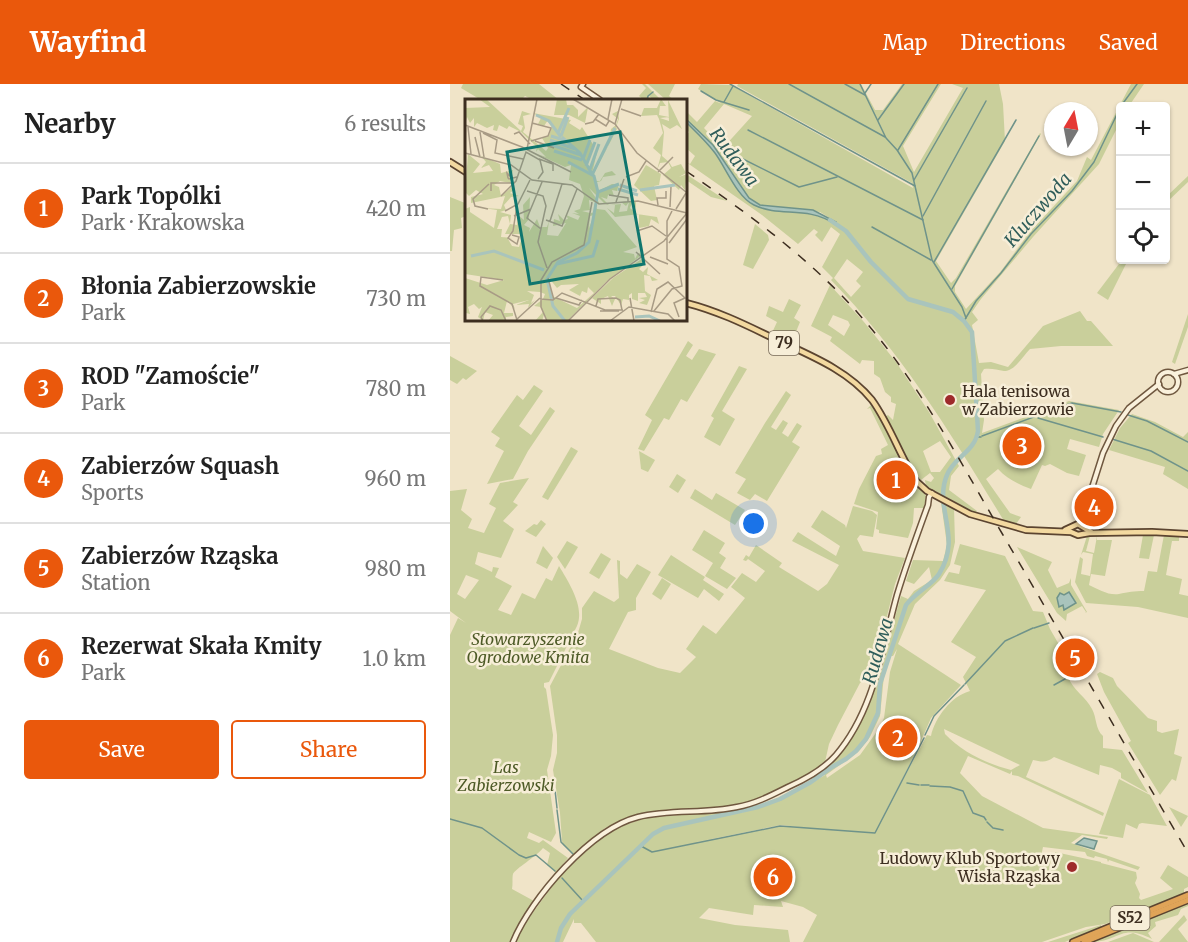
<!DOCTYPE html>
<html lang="en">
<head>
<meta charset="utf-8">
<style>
  body { margin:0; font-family:Merriweather,serif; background:#f2f2f2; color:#222 }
  .controls { position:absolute; right:18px; top:18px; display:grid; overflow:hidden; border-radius:6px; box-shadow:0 2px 4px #0004 }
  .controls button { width:54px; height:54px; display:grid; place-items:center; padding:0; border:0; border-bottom:2px solid #e0e0e0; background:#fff; color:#222; font:30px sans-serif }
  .compass { position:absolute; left:594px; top:18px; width:54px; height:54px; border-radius:50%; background:#fff; box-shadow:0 2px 4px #0004; rotate:10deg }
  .you { position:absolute; left:304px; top:440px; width:21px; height:21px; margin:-15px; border:4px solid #fff; border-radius:50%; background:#1a73e8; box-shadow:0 0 0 9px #1a73e833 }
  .badge { display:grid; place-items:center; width:39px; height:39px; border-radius:50%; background:#ea580c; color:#fff; font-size:20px; font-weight:700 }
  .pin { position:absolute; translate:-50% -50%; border:3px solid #fff; box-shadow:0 2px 6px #0006 }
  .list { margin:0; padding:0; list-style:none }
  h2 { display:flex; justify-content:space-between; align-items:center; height:78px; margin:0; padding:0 24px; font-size:26px }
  h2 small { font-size:20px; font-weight:400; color:#767676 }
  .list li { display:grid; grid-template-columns:39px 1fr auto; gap:18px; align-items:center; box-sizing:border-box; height:90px; padding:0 24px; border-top:2px solid #e0e0e0 }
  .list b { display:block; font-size:22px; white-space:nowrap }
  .list p { margin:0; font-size:20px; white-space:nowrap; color:#767676 }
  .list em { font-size:20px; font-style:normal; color:#767676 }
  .actions { display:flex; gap:12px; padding:18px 24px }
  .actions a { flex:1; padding:14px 0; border:2px solid #ea580c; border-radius:6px; text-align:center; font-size:21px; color:#ea580c }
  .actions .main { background:#ea580c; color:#fff }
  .icon { flex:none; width:33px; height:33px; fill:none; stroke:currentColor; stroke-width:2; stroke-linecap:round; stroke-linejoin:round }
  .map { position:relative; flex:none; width:738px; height:858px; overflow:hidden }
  header { display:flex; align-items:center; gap:36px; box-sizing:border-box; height:84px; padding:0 30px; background:#ea580c; color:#fff }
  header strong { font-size:28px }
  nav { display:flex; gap:33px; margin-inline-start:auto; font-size:21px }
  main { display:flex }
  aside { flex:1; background:#fff }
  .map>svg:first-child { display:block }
  .green { fill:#c9cf9b; fill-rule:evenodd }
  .water { fill:#a9c4bc; stroke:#6f938a; stroke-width:1.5 }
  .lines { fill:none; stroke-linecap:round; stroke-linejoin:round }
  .stream { stroke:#6f938a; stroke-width:1.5 }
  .river { stroke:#a9c4bc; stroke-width:4.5 }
  .secondary-casing { stroke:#6f573f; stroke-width:7 }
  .primary-casing { stroke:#5b4430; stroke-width:8 }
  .highway-casing { stroke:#5b4430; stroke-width:8 }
  .secondary { stroke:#faf1dc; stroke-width:4 }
  .primary { stroke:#f3d9a0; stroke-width:4.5 }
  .highway { stroke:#e0a458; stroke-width:5 }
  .rail { stroke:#3d2e20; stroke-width:1.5; stroke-dasharray:10 10; stroke-linecap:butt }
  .poi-dot { fill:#9e2a2b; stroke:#f7eed8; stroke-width:2 }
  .labels { text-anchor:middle; stroke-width:5; stroke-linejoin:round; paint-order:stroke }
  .shield { fill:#f7eed8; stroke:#756857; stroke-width:1.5 }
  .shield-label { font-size:15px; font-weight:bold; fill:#3d2e20 }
  .poi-label { font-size:16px; fill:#3d2e20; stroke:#f7eed8; text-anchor:start }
  .park-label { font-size:16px; font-style:italic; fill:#4d5a26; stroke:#f7eed8 }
  .water-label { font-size:18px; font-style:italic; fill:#2f5d5a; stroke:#f7eed8 }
  .inset-river { fill:none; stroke:#a9c4bc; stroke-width:3 }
  .inset-road { fill:none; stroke:#a89b85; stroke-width:1.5 }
  .view { fill:#0f766e; fill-opacity:0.15; stroke:#0f766e; stroke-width:3 }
  .inset-edge { fill:none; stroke:#3d2e20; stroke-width:3 }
</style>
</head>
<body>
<header>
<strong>Wayfind</strong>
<nav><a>Map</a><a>Directions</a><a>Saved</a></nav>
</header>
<main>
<aside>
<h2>Nearby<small>6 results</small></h2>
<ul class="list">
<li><span class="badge">1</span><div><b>Park Topólki</b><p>Park · Krakowska</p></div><em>420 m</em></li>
<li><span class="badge">2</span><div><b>Błonia Zabierzowskie</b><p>Park</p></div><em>730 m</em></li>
<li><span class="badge">3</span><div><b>ROD &quot;Zamoście&quot;</b><p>Park</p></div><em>780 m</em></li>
<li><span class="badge">4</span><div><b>Zabierzów Squash</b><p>Sports</p></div><em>960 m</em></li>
<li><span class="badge">5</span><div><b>Zabierzów Rząska</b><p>Station</p></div><em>980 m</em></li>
<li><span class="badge">6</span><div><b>Rezerwat Skała Kmity</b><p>Park</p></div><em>1.0 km</em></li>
</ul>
<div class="actions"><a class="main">Save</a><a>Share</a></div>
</aside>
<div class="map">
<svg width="738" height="858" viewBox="0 0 738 858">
  <rect width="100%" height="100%" fill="#f0e4c8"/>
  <g class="green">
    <path d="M13 0H89L109 16H83L75 12 71 16H31L11 4Z"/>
    <path d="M192 0H195L211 16H204L199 12 198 16H194L189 12 196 4Z"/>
    <path d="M198 0H225L219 12 224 16H216Z"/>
    <path d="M251 0 281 1 463 104 462 99 287 2 288 0H411L425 26H433L452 0H491L453 62 464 88 513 4 502 0H549L553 20 555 57 486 177 501 199 506 194 590 49 591 50 505 202V208L516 225 551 187 579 149 627 97 637 73 641 76 681 0H694L679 22H670V38L649 80 583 153 531 215 522 228 528 236 522 241 529 279 541 278 558 283 593 242 630 227 637 237H641L663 262H611L580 265C573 272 565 287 554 287 547 286 542 284 534 285L531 290 534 336 532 349 619 317 669 326 653 350 649 363 620 355 617 365 636 371 629 392 617 389 600 380 595 382 592 381 581 405C568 400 557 395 548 385L536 395 560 429 571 433 566 440 554 437C502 351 452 269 381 196L383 194 372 183 390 150 381 143 372 158 365 151 368 148 364 145 348 160 312 131 236 78 240 80 245 72 236 64V52L239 48 236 45V38C246 48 256 57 265 69 275 83 288 113 304 121 331 133 357 122 385 140L386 138 370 128 310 121 299 114 290 104 278 82 263 61 236 35V27L247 38 265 17 272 20 248 5ZM274 20 302 32 273 64 254 44ZM397 175 413 188 406 197 411 202 401 213 384 194Z"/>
    <path d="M236 90 277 117 261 113 236 96Z"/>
    <path d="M738 92V98L716 119V113Z"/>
    <path d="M0 113 15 119 16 132 11 134 12 144 4 146 2 167H0Z"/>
    <path d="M305 140 318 151 319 156 303 185 293 181Z"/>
    <path d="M672 176H678L658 216 647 209Z"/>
    <path d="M380 201 414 238 446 278 479 328 509 382 501 392 499 406 527 427 525 429 476 402 475 396 481 398 484 394 480 389 471 396 466 392 435 333 438 331 443 336 446 320 441 318V313L435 308 430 294 424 290V277L412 276 410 280 380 257 382 253 361 242ZM383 231 398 237 400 241 394 252 378 241ZM490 357 501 373 490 388H481L473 367Z"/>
    <path d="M339 215 351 221 344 234 350 238 341 260 321 251 327 238 316 232 319 222 333 228Z"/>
    <path d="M738 230V243L725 280 722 278Z"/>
    <path d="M238 257 243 261 236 272 242 276 249 265 266 270 237 318 231 315 219 336 214 334 194 367 188 365 202 336 195 331Z"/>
    <path d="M0 272 27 287 16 296 13 294 7 300 0 296Z"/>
    <path d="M289 282 297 285 272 327 285 335 270 362 254 353 264 334 261 332Z"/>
    <path d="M84 301 93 307 69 342 81 351 100 323 105 327 78 367 63 395 37 400 54 367 45 362 50 354 41 348 67 311 73 316Z"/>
    <path d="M336 307 341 311 321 343 326 346 333 336 338 339 332 349 338 353 347 339 352 342 342 358 350 363 317 417 305 410 300 416 287 409 296 395 285 389 315 339Z"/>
    <path d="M421 321 437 346 446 366 450 379 476 412 474 424H464L463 439 458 454 429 449V446L426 445 428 428 404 420 409 405 426 372 432 370 431 365 438 361 420 324 417 325Z"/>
    <path d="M682 330 705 338 733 353 738 348V405L713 390 715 383 659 366 670 344Z"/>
    <path d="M121 363 128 367 98 416 92 413Z"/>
    <path d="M189 367 205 376 198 388 191 385Z"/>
    <path d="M227 390 236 396 228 409 219 403Z"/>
    <path d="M79 394 63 418 68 421 53 437 64 445 51 474 28 468 25 480 42 488 43 483 49 484 45 493 62 502 48 526 61 531 72 509 85 515 96 494 102 497 109 482C119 499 135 523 127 542L99 598 94 599V603L96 605 103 651 101 672 97 686 106 749 101 758 79 748 77 754 89 759 93 756 118 774 106 789 97 781 100 769 93 764C87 772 65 785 63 790 62 794 63 800 62 805L84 817 67 842 60 858H0V551L8 534 16 539 0 527V407L17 405 11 426 22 435 18 444 34 449 46 424 39 420 50 399ZM16 491 29 496 15 515 7 510Z"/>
    <path d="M245 405 262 416 266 409 295 426 285 441 240 414Z"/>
    <path d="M491 418 504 424 505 458 500 481 490 496 465 520 448 560 511 601 481 634 468 664 425 748 477 651 481 652C485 634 501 612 520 607L513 593 526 573 501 558 536 506 494 497 499 488 509 490 511 482 504 480 510 460 555 472 583 527 593 528 600 545 629 595 618 593C623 606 636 613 642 625 647 634 645 645 653 652V664L672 666 698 709 671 694V689L662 684 650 681 649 691 604 673C596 679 592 678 583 676L576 693 654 729 653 732 568 692 562 691V687L560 690 518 672 510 689 532 712 593 744 658 753 657 755 632 751 621 759 690 783 688 786 659 776 658 778 657 775 645 772 644 774 637 772 635 768 593 763 586 795 591 773 601 775 597 796 599 797 605 768 651 778V779L686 788 687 794 685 799 690 810 689 814 691 816 723 805 710 794 718 781 738 793V803L734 805V810L655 840 636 843 592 858H353L367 831 353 823 331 817 333 823 304 821 303 831 259 824 249 834 285 841 338 846 340 858H146L131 839H124V835L113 858H65L76 838 109 793 147 757 167 744 195 734 290 726V729C323 721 347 708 375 691L374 686C422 648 434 569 451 512L458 515 464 507 482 496 479 483 464 500 456 497 463 476 493 477 497 461ZM447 565 440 588 434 634 428 646 410 671 377 694 376 691 409 667 420 653 430 632 434 591 440 572H443ZM494 645 570 681 561 686C537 680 512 668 495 650ZM331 741 350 743 333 742 247 758Z"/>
    <path d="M403 422 422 427 427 431 423 453 410 451 407 455 413 467 455 474 445 500 423 588 410 599 388 641 379 660 375 678 357 692 291 722 196 730 178 734 155 744 125 771 113 761 112 757 110 729 103 686 107 669V651L100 602 128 549 132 535V524L144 507 164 518 169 514 167 476 170 477V490L177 495 187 480 201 488 186 514V526L178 528 159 565 208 584 230 589 246 573 236 565 253 541 266 550 295 514 281 503 292 489 306 498 315 487 298 475 296 477 293 476 296 471 299 473 306 461 332 479 329 483 368 507 377 500 389 481 342 457 348 448 386 472 390 462 361 443 372 426 395 441 396 444Z"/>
    <path d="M91 436 96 440 86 453 75 447 84 440 87 441Z"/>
    <path d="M254 446 275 459 269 469 276 474 270 484 286 494 277 505 255 492 263 479 242 466Z"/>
    <path d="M693 451H704L699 475 689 474Z"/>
    <path d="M714 451H729V457H722L716 491 732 495 729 510 738 512V534L688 523 636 519 625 498 630 473 633 475 631 490 640 492 643 470 633 468 631 471 637 452H640L636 467 644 469 647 452V456H662L655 492 641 490 639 501C648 505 659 512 669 510 678 508 684 507 694 507L698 487 707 488Z"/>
    <path d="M117 457 128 463 115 485 107 473Z"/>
    <path d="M93 462 103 474 97 485 86 479Z"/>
    <path d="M567 463 602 478 598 486 607 504 619 499 621 494V501L637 528 635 529 636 528 632 522 617 530 616 537 607 529Z"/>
    <path d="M151 469 161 475 149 495 139 489Z"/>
    <path d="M221 471 255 493 253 496 274 510 269 517 254 505 248 514 208 491Z"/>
    <path d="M212 494 221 500 211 516 202 510Z"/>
    <path d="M650 588 663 594 667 602 698 634 707 637V647L712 649 729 645 724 670 732 673 726 697 722 695 710 711 678 659 681 657 654 608 647 590Z"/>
    <path d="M669 695 700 711 717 742 692 739 689 740 687 745 676 740 673 754 649 750Z"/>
    <path d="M719 723 738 732 731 743Z"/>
    <path d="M738 819V822L731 825 728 831 705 838 706 842 698 849 702 855C670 839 670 858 641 858Z"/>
    <path d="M734 831 737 836 728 845 738 858H709Z"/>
    <path d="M651 841V843L615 858H598Z"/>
    <path d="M683 849 704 858H658Z"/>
  </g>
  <g class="water">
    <path d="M236 35 263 61 299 114 310 121 363 126 386 138 385 140C355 121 331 134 304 121 287 113 276 84 265 69 256 57 246 48 236 38Z"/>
    <path d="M619 508 626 519 614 526 613 521 609 523 607 514 610 509 614 511Z"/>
    <path d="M634 754 647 757 644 765 626 760Z"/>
  </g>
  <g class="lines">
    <g class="stream">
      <path d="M280 0 465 102"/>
      <path d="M339 0 435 53"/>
      <path d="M395 0 415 11"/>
      <path d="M410 0 436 54 447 66 462 89 482 176 512 223 516 234"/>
      <path d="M251 7 266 16 299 26"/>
      <path d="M415 9 421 0"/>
      <path d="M197 16 198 12 203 8"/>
      <path d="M274 18 283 2"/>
      <path d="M671 22 687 0"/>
      <path d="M428 36 454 0"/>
      <path d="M298 46 473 136"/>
      <path d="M448 66 488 0"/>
      <path d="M289 73 349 103 387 93"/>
      <path d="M464 96 517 4"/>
      <path d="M473 132 536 17"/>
      <path d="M422 143 481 176"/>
      <path d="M484 178 566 36"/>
      <path d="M502 205 589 52"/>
      <path d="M514 237 526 217 551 189 581 150 622 107 644 78 670 24"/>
      <path d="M678 331 697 337 738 358"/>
      <path d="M588 334 653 353"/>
      <path d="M532 352 622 319 671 328"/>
      <path d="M527 353H531"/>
      <path d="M662 355 701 367 738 387"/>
      <path d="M584 544 599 539"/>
      <path d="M515 600 555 557 583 544"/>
      <path d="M604 601 624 590"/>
      <path d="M475 651 484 632 514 601"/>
      <path d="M457 699 469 701"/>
      <path d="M471 701H479"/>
      <path d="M480 702 500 703 513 707 523 729 534 733 536 736"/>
      <path d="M105 706 107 724"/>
      <path d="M107 726 111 758 124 771"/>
      <path d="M0 735 32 744 69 771 76 774 86 771 105 787"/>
      <path d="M537 738 543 744 553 746"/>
      <path d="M191 762 202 768 330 742 425 749 474 654"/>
      <path d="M112 794 133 817"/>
    </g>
    <path class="river" d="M107 858 111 844 120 830 203 750 214 744 308 723 330 715 361 698 382 683 396 675 406 667 416 655 428 629 430 600 456 521C465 509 483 500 489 490 513 452 483 424 497 391 504 373 525 368 528 347L522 248 514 237 503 228 458 215 421 178 396 147 380 136"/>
    <g class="secondary-casing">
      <g id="secondary">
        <path d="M133 0 131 3 150 16"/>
        <circle cx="718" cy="298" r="10"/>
        <path d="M724 290 738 286"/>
        <path d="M632 441 633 432 653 369 666 342 679 324 709 300"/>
        <path d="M63 858C81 814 141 745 188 733 221 725 255 730 287 723 305 720 322 711 338 703 356 695 373 686 386 671 424 627 432 565 447 511 456 481 467 451 478 421L479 413 482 409"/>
      </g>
    </g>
    <g class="primary-casing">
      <g id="primary">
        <path d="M0 78 16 88"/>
        <path d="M236 219C268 227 296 241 325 255 359 271 398 286 422 316 440 341 450 372 466 397L477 407 520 430 576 446 621 448 628 451 639 449 702 448 738 450"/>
        <path d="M615 446 628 440 641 448"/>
      </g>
    </g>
    <g class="highway-casing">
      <g id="highway">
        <path d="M623 858 738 811"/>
        <path d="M634 858 738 816"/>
      </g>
    </g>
    <use href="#secondary" class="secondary"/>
    <use href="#primary" class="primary"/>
    <use href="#highway" class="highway"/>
    <g class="rail">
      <path d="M111 0 135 16"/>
      <path d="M236 87C297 129 357 172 407 228 467 295 508 374 553 451 615 557 676 663 738 769"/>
    </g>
  </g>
  <g class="poi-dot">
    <circle cx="500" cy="316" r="6"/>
    <circle cx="622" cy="783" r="6"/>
  </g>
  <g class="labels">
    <g class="shield">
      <rect x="319" y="247" width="30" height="24" rx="4.5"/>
      <rect x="660.5" y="822" width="39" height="24" rx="4.5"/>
    </g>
    <g class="shield-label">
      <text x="334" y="264">79</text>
      <text x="680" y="839">S52</text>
    </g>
    <g class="poi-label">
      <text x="512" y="313">Hala tenisowa<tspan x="512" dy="18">w Zabierzowie</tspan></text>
      <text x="610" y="780" text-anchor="end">Ludowy Klub Sportowy<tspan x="610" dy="18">Wisła Rząska</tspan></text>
    </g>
    <g class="park-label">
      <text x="78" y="561">Stowarzyszenie<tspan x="78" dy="18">Ogrodowe Kmita</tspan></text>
      <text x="56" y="689">Las<tspan x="56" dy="18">Zabierzowski</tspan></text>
    </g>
    <g class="water-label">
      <text transform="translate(284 73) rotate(53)" y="6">Rudawa</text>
      <text transform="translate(588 126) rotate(-49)" y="6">Kluczwoda</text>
      <text transform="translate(428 567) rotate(-74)" y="6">Rudawa</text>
    </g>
  </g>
  <g transform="translate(15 15)">
    <rect width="222" height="222" fill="#f0e4c8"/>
    <path d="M14 0H21L56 32 58 27 53 25 57 12 66 15 58 17 60 29 58 33 81 52 83 49 77 39 84 36 87 28 83 21 79 27 73 25 76 19 68 14 106 21 104 24 115 31 117 28 129 47 121 67 124 70 134 45 127 74 143 47 146 30 151 26 153 20 147 15 153 12 154 20 151 28 152 30 129 74 131 82H135L140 74 147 72 151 76 138 78 136 82 132 83 133 92 147 85H154L152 92 147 91 149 97 143 96 142 100 136 98 144 106 140 105 124 89 135 105 124 101 125 111 117 112 125 114 124 129 129 116 125 117 126 114 131 113 129 104 132 110 140 111 172 148 158 153 169 155 170 160 173 154 178 155 141 183 102 222H83L79 216 77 222H70L78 213 76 208 69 207 78 200 80 195 75 193 62 192 69 196 66 204 70 201 63 209 64 205 51 206 64 201 48 205 50 210 42 202 39 214H48V217L41 218V222H23L28 216 20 213 18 222 13 218 17 208 14 210 9 205 3 208 5 215 1 214 0 179 22 186 39 181 0 175V110L5 108V113L29 129 32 111 18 109 36 110 40 97 6 104V98L18 95 11 91 4 97 0 93 3 55 15 65 8 74 28 72 24 66 16 69 21 63 16 57 35 65 36 74 48 71 45 84 35 82 29 86 34 88 36 97 47 88 50 90 45 94 54 97 46 98 39 106 41 111 35 113 46 116 45 125 52 126 53 116 59 121 58 106 65 98 64 120 59 126 65 129 64 133 72 120 75 128H82L84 122 82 136 93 137 101 124 88 127 89 120 95 122 93 115 99 121 103 120 101 116 113 121 115 117 107 114 114 115 109 112 115 110 119 97 115 85 104 81 106 66 100 68 72 55 81 58 73 50 71 53 72 48 56 33 44 27 42 30 34 26 32 32 28 31 29 26 22 29 12 24 9 28V19L5 24 2 18 0 26V9L25 8ZM43 117 45 125 40 135H58L54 148 47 147 43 140 47 139 36 138 37 130H32L37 118ZM84 179 92 189 96 186 114 185 104 191 115 197 117 192 122 194 123 188 129 194 112 209 87 197ZM92 0H101L102 6H108L113 11V18L123 8 120 24 104 16H89ZM196 0 201 7H195L194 16 204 18 195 19 204 22 203 1 217 30 212 26 205 30 197 25 199 33 197 57 204 63 207 68 216 65 221 74 214 78 222 75 220 91 216 86 214 91 198 76 206 69 203 63 195 64 192 71 196 56 188 49 198 34 194 20 192 16 176 17 179 9H192ZM181 66 196 75 194 86 189 87 192 101 186 102 169 86ZM157 99 156 103 171 102V109L167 104 165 109 172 115 192 118 194 125 186 120 184 127 174 129V115L150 118 142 109 149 114 150 106H145L156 105 154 113 162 112 164 103 161 107 156 103ZM178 159 179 165 174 170 178 173 183 168 182 175 193 181 187 182 185 177 179 176 180 192 186 196 182 206 174 204 180 201 174 199 182 198 180 194H173V202L167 200V194L164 196V201L158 200 156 206 150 197H146L150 200 147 207 143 197 136 200V205L127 199 123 203 148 179Z" fill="#c9cf9b" fill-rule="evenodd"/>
    <path class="inset-river" d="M71 16 84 22 96 38M93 34 104 9M86 37 105 43M96 37 103 18M97 38 115 54 127 75M85 41 110 50M84 45 116 56M89 52 117 61M118 60 125 41M121 67 130 43M125 70 134 45M127 76 150 29M155 86 172 92M153 90 173 96M175 91 210 86M133 93 154 85M6 157 29 152 79 171M92 165 128 157 133 141M170 218 184 217 195 222M100 222 88 207 82 180 93 163 112 154 124 143 133 93 129 77 103 63"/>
    <path class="inset-road" d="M108 0 150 25 172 54 221 93M156 10 176 17M130 20 141 27 144 22M143 20 147 0M120 25 128 23 134 15M150 25 157 0M0 26 57 48 106 73M3 28 6 55M15 33 19 58M18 34 32 41 30 54 58 60M49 35 54 33 65 45M10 38 15 58M66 42 83 37 86 29 67 24M70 42 89 49M62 50 72 0M0 54 46 66 67 81 107 86 134 105 173 102 222 114M74 60 88 65V72M193 73 208 58M161 78 174 73 181 62M47 79 42 74 43 79 44 80 52 78M26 92V84H49M62 92 78 97 81 107 73 143 82 169M144 96 163 99V103M36 97 51 82 61 53 75 61 78 73 73 80M151 103 159 80M193 106 192 99H201V92M205 108 206 88M23 110 10 107 8 100 24 85M211 110 221 94M40 112 53 105 65 81M49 117 66 110M81 121 97 127 112 90M85 122 97 85M76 130 62 119 77 83M172 132 187 127 201 137M47 136 54 138 52 145 43 139 48 132 52 106M204 144 222 120M171 153 195 175M185 158 203 165M83 179 89 201M38 181 16 178 15 187 47 205 52 221M91 199 114 206 117 201M165 199 169 222M75 200 88 201 97 194 140 211H158M131 207 133 200 151 199 155 201 157 211M135 212H154M189 212 207 190 217 187 214 168 202 160V122L207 112M186 213 192 190 203 183 220 199 209 204 214 218M51 221 75 199M18 222 16 218 25 207 36 211 41 222M82 222 76 208V181L87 163 119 146 127 103M103 222 145 180 199 142 222 114M145 222 164 208 203 215 210 222"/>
    <path class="view" d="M155 33 179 165 65 185 42 53Z"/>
    <rect width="222" height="222" class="inset-edge"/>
  </g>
</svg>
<div class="controls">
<button>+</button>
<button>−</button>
<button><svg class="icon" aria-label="locate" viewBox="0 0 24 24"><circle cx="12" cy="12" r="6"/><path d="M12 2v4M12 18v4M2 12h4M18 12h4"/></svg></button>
</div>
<svg class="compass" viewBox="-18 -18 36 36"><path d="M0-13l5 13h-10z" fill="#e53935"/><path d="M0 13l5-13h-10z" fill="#767676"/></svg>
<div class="you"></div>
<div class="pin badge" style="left:446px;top:396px">1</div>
<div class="pin badge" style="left:448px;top:654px">2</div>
<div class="pin badge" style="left:572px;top:362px">3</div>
<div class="pin badge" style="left:644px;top:423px">4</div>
<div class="pin badge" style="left:625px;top:574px">5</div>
<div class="pin badge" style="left:323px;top:793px">6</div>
</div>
</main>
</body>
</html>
